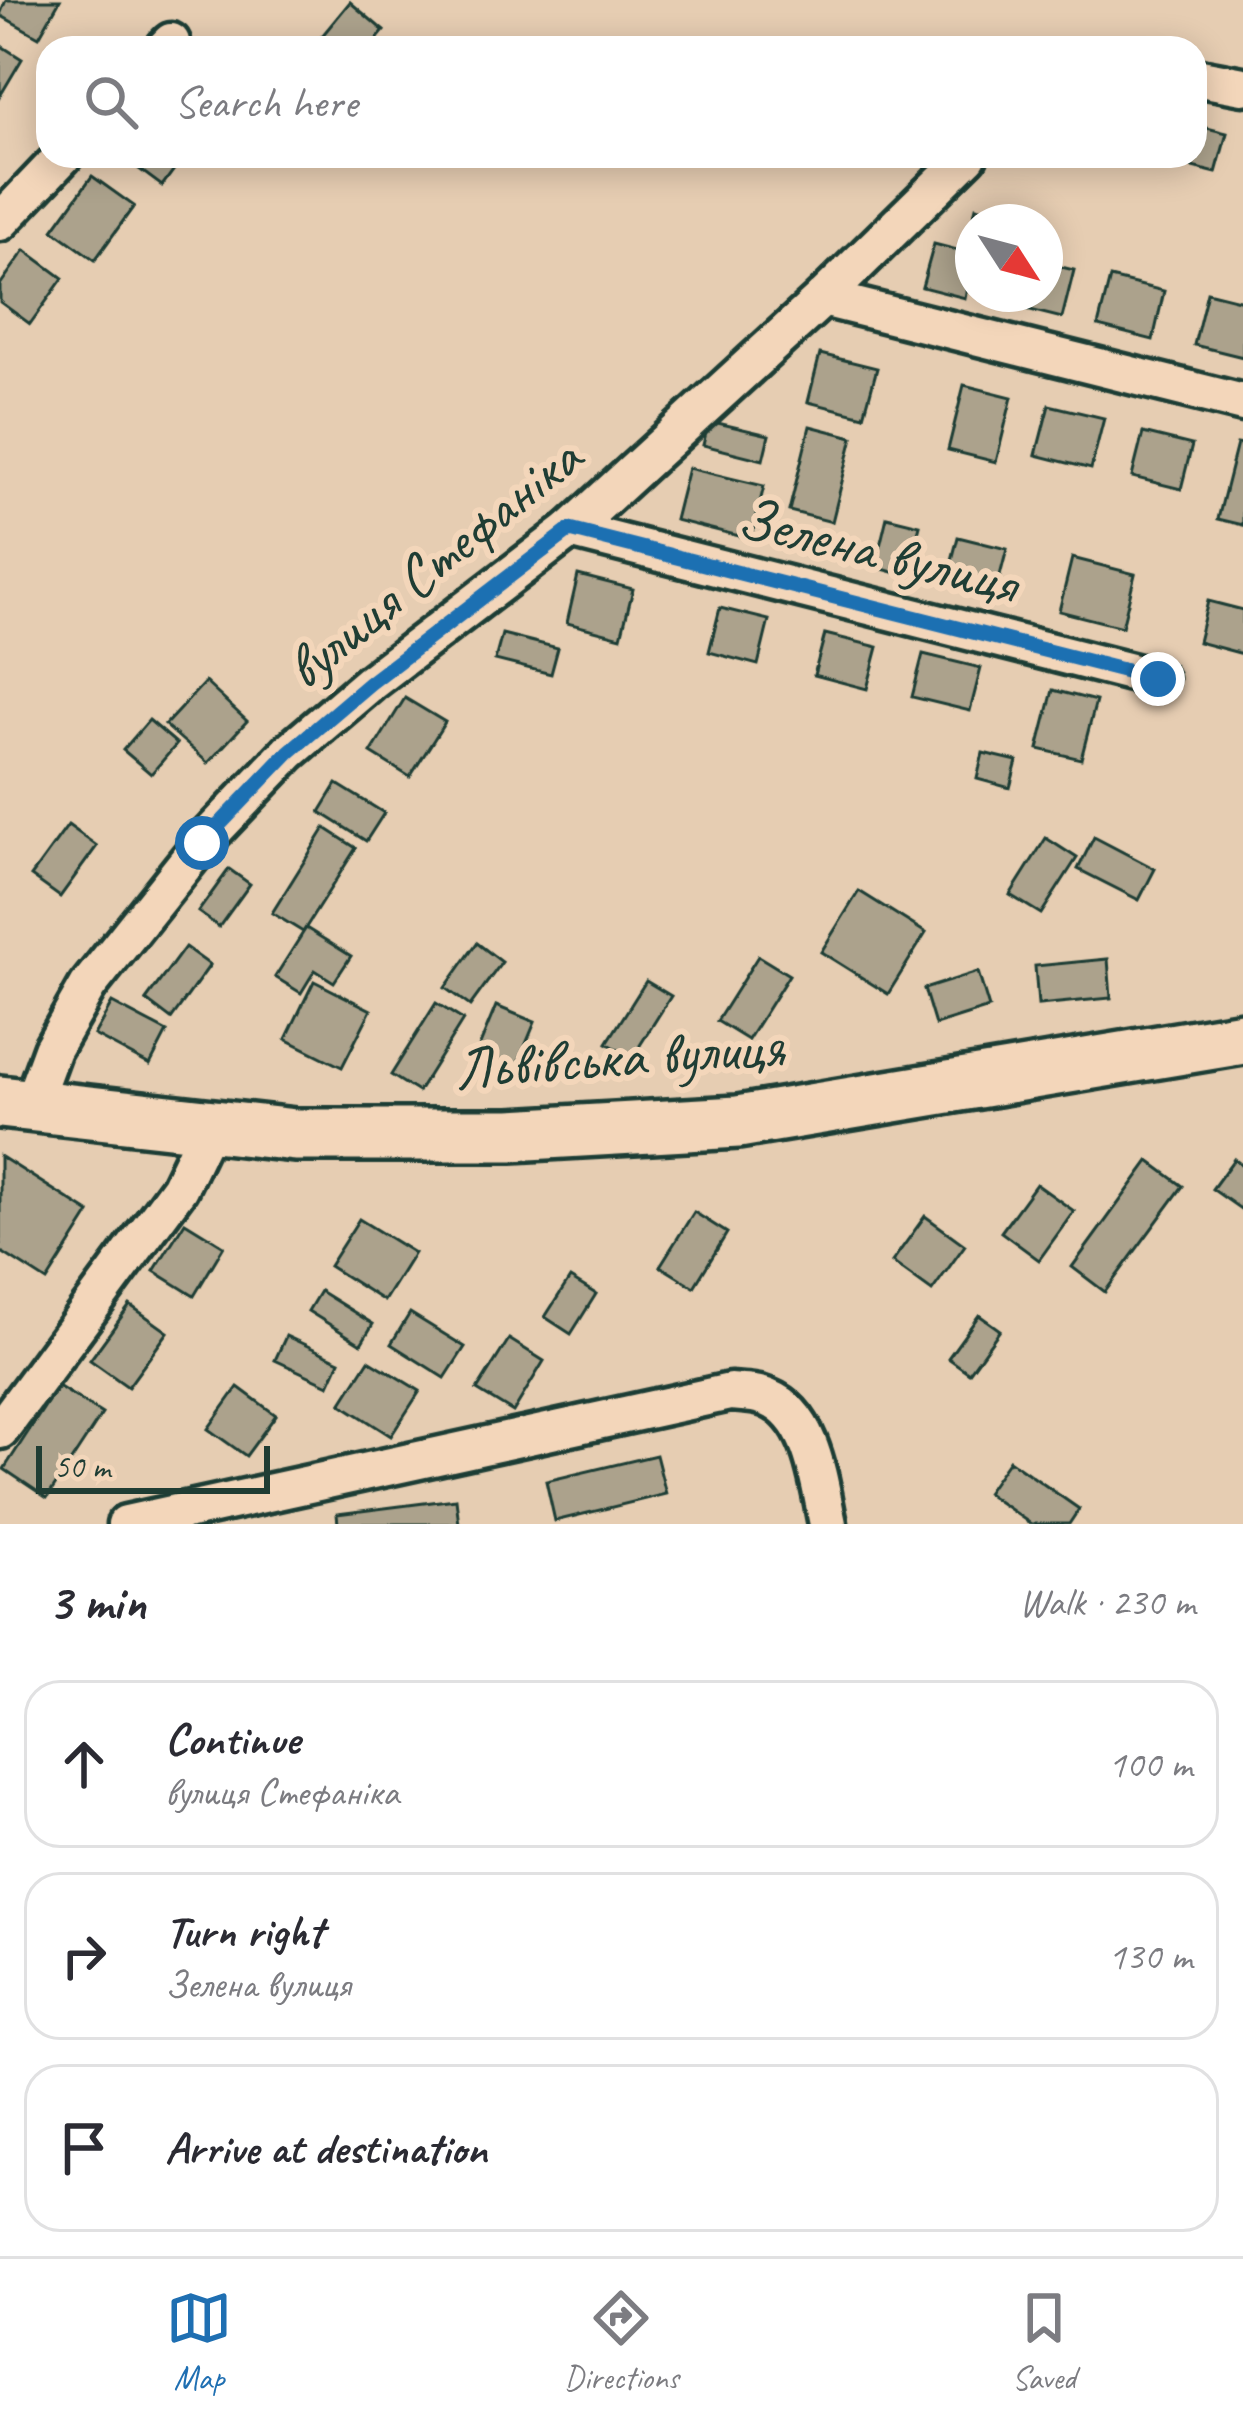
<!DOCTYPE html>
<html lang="en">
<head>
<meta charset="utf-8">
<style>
  body { margin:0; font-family:Caveat,sans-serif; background:#f7f7f7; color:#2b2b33 }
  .compass { position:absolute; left:955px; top:204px; width:108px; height:108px; border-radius:50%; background:#fff; box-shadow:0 6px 30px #0003; rotate:126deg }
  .scale { position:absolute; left:36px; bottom:30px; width:234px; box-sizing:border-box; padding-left:12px; border:6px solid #1f3d34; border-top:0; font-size:33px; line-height:42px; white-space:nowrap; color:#1f3d34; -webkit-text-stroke:9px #f3d6ba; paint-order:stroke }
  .stop { position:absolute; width:36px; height:36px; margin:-27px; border:9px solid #1f6fb2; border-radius:50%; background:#fff }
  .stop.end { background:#1f6fb2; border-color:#fff; box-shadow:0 3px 12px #0008 }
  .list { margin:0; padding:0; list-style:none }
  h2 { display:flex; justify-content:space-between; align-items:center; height:156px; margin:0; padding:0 48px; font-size:51px }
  h2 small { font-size:39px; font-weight:400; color:#7c7c81 }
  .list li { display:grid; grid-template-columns:78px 1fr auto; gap:36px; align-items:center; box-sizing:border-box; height:168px; margin:0 24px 24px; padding:0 24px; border:3px solid #e1e1e2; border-radius:36px }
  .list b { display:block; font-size:45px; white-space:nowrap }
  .list p { margin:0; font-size:39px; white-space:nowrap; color:#7c7c81 }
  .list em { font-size:39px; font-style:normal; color:#7c7c81 }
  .icon { flex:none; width:66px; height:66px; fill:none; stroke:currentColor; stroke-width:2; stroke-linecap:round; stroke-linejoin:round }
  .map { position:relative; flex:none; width:1243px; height:1524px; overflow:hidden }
  .search { position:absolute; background:#fff; box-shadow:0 6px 30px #0003; left:36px; right:36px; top:36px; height:132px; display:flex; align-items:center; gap:30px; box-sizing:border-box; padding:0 42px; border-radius:36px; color:#7c7c81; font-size:45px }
  .sheet { height:732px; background:#fff }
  nav { display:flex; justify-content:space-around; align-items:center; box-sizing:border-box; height:168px; border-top:3px solid #e1e1e2; background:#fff; font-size:33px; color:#7c7c81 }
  nav a { display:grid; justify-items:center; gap:6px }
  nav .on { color:#1f6fb2 }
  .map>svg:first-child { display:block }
  .building { fill:#aca28c; stroke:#1f3d34; stroke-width:3 }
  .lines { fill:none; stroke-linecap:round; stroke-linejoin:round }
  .street-casing { stroke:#1f3d34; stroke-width:45 }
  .secondary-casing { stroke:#1f3d34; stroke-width:60 }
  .street { stroke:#f3d6ba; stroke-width:36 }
  .secondary { stroke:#f3d6ba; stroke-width:51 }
  .route { stroke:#1f6fb2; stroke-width:15 }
  .labels { text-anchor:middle; stroke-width:12; stroke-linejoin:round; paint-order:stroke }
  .street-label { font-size:60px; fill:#1f3d34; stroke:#f3d6ba }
</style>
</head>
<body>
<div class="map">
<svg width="1243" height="1524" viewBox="0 0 1243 1524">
  <rect width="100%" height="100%" fill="#e6cdb2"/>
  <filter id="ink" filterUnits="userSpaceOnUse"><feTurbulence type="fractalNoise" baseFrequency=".00833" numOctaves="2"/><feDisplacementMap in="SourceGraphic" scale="24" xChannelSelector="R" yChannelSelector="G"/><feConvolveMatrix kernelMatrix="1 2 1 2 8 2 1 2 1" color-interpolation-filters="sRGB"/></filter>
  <g filter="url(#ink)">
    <g class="building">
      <path d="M6 0H60L39 37 0 15Z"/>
      <path d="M350 2 384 31 370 48H312Z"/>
      <path d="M0 45 22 59 0 96Z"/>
      <path d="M1195 125 1227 133 1216 173 1168 161 1169 156H1195Z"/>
      <path d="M129 156H184L162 186 127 160Z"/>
      <path d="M92 176 134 206 95 260 53 230Z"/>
      <path d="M976 207 1028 220V222H973V236L969 235Z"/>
      <path d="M934 244 973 254 965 298 922 287Z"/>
      <path d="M25 250 63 278 30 324 0 302V285Z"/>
      <path d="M1045 263 1074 270 1062 318 1010 305 1013 294H1045Z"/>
      <path d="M1110 278 1164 291 1153 340 1098 326Z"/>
      <path d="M1207 292 1243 301V357L1194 345Z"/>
      <path d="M820 354 877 368 864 416 808 402Z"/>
      <path d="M964 385 1012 397 996 462 948 450Z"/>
      <path d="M1049 405 1104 418 1091 469 1036 455Z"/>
      <path d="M709 421 769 435 763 460 703 445Z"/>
      <path d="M810 426 853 437 832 522 789 511Z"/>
      <path d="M1143 433 1192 445 1181 489 1132 477Z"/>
      <path d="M1237 444 1243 445V525L1218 519Z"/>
      <path d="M688 468 764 486 751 539 675 520Z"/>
      <path d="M887 517 920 525 907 576 875 567Z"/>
      <path d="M958 537 1007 549 995 595 946 583Z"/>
      <path d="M1072 558 1135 574 1122 627 1059 611Z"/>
      <path d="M578 575 633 589 621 637 567 623Z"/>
      <path d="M1208 601 1243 610V654L1198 642Z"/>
      <path d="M720 608 769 620 758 665 709 652Z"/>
      <path d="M502 634 558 648 551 674 495 660Z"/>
      <path d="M825 634 878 647 867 689 814 675Z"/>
      <path d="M923 654 981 668 970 711 912 697Z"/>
      <path d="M205 682 247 721 208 763 165 725Z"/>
      <path d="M1053 690 1096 701 1081 759 1038 749Z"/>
      <path d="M405 698 445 722 410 777 371 753Z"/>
      <path d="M149 720 177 744 151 774 123 750Z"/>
      <path d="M983 753 1017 761 1010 788 977 779Z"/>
      <path d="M337 784 384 813 366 841 320 812Z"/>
      <path d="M68 825 97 846 60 897 31 876Z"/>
      <path d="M325 828 356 848 303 932 272 913Z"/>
      <path d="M1094 837 1155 869 1139 900 1078 869Z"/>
      <path d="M1046 838 1077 858 1041 914 1010 895Z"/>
      <path d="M229 869 250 884 219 927 198 912Z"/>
      <path d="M859 891 926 933 888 994 821 952Z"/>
      <path d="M306 928 351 956 334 982 315 970 301 993 275 977Z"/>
      <path d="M477 943 502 962 470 1006 445 988Z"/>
      <path d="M185 947 210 965 171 1019 146 1000Z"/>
      <path d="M758 956 789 975 748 1040 717 1021Z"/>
      <path d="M1108 959 1111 998 1038 1005 1035 966Z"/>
      <path d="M978 972 989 1008 935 1025 924 989Z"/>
      <path d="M314 981 371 1010 342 1067 286 1039Z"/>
      <path d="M646 981 671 996 632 1058 607 1043Z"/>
      <path d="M112 1003 167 1032 150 1065 94 1035Z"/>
      <path d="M436 1003 463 1020 418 1092 391 1075Z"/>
      <path d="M496 1006 535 1022 509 1085 470 1069Z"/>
      <path d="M0 1156 90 1213 47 1281 0 1251Z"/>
      <path d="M1234 1159 1243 1166 1242 1210 1212 1189Z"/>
      <path d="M1149 1161 1183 1186 1105 1292 1072 1267Z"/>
      <path d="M1036 1184 1074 1211 1039 1260 1001 1232Z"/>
      <path d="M694 1212 727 1233 694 1287 660 1266Z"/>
      <path d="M925 1216 965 1245 932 1291 892 1262Z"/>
      <path d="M359 1219 414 1253 384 1301 329 1266Z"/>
      <path d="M185 1222 224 1246 194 1296 154 1271Z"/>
      <path d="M570 1278 596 1294 571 1334 545 1317Z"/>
      <path d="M320 1291 373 1324 361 1344 308 1311Z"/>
      <path d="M130 1305 168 1332 128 1387 90 1360Z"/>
      <path d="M410 1313 465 1347 445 1378 391 1344Z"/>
      <path d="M979 1315 1000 1330 969 1373 948 1358Z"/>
      <path d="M286 1336 340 1361 329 1385 275 1360Z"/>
      <path d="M509 1339 544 1361 513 1412 477 1390Z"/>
      <path d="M369 1360 420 1391 391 1436 341 1404Z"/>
      <path d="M58 1386 102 1414 47 1498 4 1469Z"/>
      <path d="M238 1387 276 1415 246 1456 208 1429Z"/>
      <path d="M656 1455 666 1494 555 1521 546 1481Z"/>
      <path d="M1009 1460 1079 1509 1069 1524H1031L986 1493Z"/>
      <path d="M456 1499 459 1524H338L337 1514Z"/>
    </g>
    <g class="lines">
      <g class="street-casing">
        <g id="street">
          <path d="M165 48 171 42"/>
          <path d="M1195 77 1243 86"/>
          <path d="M0 222 63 156"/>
          <path d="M823 298 1243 403"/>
          <path d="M570 530 1158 679"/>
          <path d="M31 1106 52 1049 88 986 202 843 289 752 370 683 570 530 823 298 968 156"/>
          <path d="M0 1430 179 1188 209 1126"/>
          <path d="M126 1524 730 1392C743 1393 757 1393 768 1398 813 1416 819 1483 828 1524"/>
        </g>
      </g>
      <g class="secondary-casing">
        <path id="secondary" d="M0 1102 295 1135H511L738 1122 1243 1038"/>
      </g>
      <use href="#street" class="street"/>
      <use href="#secondary" class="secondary"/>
    </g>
  </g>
  <g class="lines" filter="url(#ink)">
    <path class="route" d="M202 843 289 752 370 683 570 530 1158 679"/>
  </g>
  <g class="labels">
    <g class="street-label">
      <text transform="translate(878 549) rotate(14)" y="21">Зелена вулиця</text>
      <text transform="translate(432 562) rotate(-39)" y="21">вулиця Стефаніка</text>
      <text transform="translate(619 1056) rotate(-4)" y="21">Львівська вулиця</text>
    </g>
  </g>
</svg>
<svg class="compass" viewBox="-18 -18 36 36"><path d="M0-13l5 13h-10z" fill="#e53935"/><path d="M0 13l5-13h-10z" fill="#7c7c81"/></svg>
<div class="scale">50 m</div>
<div class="stop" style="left:202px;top:843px"></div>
<div class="stop end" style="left:1158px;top:679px"></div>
<div class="search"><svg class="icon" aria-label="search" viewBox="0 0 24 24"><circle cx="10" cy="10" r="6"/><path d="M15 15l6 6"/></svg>Search here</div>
</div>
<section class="sheet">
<h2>3 min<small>Walk · 230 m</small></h2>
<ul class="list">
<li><svg class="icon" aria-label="ahead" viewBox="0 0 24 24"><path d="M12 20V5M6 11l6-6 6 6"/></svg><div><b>Continue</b><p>вулиця Стефаніка</p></div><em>100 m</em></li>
<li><svg class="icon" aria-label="right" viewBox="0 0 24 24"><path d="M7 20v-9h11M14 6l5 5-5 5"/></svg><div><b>Turn right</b><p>Зелена вулиця</p></div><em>130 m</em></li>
<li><svg class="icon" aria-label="arrive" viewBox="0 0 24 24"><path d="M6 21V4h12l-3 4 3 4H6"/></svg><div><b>Arrive at destination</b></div></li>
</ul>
</section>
<nav>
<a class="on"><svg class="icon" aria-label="map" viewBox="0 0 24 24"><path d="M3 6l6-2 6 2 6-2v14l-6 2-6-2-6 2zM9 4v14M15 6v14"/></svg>Map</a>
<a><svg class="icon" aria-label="directions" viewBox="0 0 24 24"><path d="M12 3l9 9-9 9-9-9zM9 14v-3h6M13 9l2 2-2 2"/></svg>Directions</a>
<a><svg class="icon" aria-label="saved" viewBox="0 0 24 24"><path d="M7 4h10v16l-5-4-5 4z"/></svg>Saved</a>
</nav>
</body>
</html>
